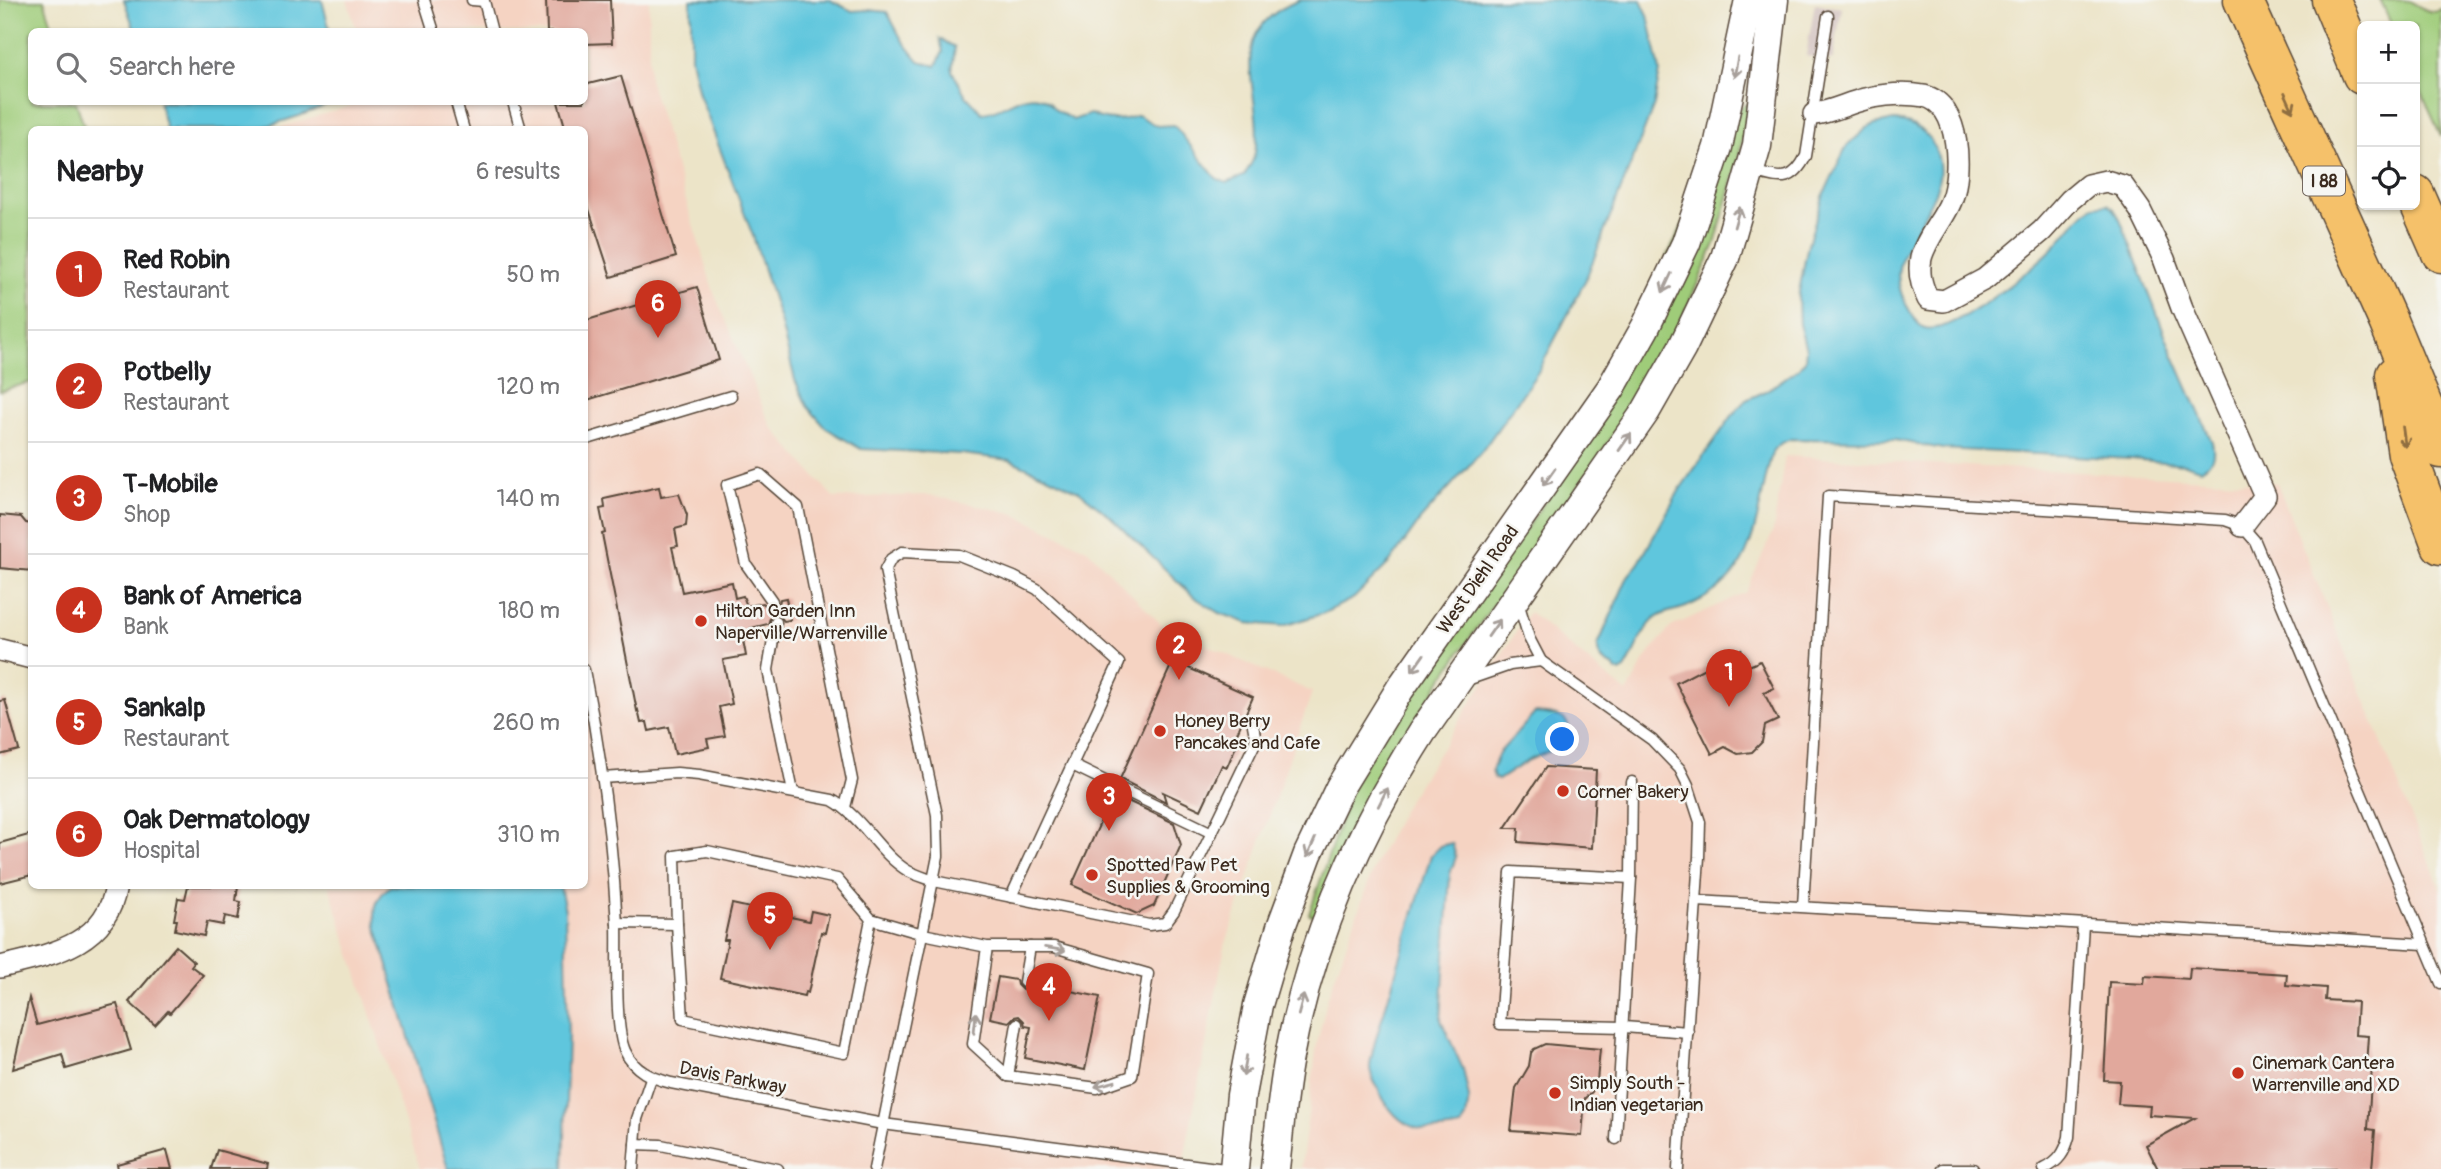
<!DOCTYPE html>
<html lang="en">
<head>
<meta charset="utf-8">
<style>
  body { margin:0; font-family:Pangolin,sans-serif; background:#f6f6f6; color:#202124 }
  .controls { position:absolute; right:21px; top:21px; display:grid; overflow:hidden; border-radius:10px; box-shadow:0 2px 5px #0004 }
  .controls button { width:63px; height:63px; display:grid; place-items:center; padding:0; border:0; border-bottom:2px solid #e0e0e0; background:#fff; color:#202124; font:35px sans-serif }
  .you { position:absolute; left:1563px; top:740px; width:24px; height:24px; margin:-18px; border:5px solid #fff; border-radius:50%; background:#1a73e8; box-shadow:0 0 0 10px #1a73e833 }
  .badge { display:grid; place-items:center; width:46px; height:46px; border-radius:50%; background:#c8321e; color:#fff; font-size:23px; font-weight:700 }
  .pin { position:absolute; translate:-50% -58px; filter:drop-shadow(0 2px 4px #0008) }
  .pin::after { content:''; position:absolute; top:37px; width:24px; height:21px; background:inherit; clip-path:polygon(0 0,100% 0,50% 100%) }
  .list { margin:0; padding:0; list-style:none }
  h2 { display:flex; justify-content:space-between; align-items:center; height:91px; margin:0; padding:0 28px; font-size:30px }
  h2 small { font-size:23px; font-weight:400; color:#757577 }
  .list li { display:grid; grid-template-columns:46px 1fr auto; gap:21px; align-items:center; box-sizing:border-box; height:112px; padding:0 28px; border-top:2px solid #e0e0e0 }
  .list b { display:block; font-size:26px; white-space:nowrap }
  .list p { margin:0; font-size:23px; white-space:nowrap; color:#757577 }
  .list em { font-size:23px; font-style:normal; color:#757577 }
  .icon { flex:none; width:38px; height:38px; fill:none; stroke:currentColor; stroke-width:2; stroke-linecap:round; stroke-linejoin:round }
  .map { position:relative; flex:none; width:2441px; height:1169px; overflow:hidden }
  .search { position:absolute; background:#fff; box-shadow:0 2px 5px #0004; left:28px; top:28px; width:560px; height:77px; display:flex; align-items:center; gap:18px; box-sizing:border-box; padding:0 24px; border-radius:10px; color:#757577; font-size:26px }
  .panel { position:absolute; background:#fff; box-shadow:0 2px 5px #0004; left:28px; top:126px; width:560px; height:763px; border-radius:10px }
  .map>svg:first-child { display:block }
  .built { fill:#f5d3c2 }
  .industrial { fill:#d1c0bd }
  .green { fill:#9fcc79; stroke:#6d7b4c; stroke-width:2 }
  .water { fill:#5fc6dd; stroke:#4d787e; stroke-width:2 }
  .building { fill:#e1a89c }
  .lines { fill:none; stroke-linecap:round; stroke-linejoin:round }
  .service-casing { stroke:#564638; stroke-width:13 }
  .minor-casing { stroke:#564638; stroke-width:24 }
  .tertiary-casing { stroke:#564638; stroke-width:31 }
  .motorway-casing { stroke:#564638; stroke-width:41 }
  .service { stroke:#fff; stroke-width:10 }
  .minor { stroke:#fff; stroke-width:21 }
  .tertiary { stroke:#fff; stroke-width:28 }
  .motorway { stroke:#f5c16b; stroke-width:38 }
  .oneway { stroke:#a79f9a }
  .oneway2 { stroke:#8f6e41 }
  .poi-dot { fill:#c8321e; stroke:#f6f6f2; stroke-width:2.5 }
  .labels { text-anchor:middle; stroke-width:5; stroke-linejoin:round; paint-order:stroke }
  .shield { fill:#f6f6f2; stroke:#73675e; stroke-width:2 }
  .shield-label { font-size:18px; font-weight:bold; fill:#3b2a1e }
  .street-label { font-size:19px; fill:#3b2a1e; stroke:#f6f6f2 }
  .poi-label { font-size:19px; fill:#3b2a1e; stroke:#f6f6f2; text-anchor:start }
</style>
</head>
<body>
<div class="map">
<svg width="2441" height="1169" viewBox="0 0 2441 1169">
  <rect width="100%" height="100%" fill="#f6f6f2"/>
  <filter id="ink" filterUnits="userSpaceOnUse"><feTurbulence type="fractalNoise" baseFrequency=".0143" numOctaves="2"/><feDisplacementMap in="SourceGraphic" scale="14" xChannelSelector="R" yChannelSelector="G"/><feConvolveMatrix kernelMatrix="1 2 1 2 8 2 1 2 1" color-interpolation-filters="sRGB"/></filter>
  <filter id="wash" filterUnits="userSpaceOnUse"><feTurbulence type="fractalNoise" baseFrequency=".00686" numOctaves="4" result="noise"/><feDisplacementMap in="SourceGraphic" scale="28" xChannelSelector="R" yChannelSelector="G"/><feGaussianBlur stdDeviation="1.57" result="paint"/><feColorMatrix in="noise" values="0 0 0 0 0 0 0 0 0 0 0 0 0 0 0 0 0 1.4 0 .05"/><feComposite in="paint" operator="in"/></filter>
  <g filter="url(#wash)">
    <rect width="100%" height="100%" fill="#ece4c8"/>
    <g class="built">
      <path d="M347 0H649V79L714 293 771 426 834 498 929 495 1012 513 1087 549 1163 626 1312 692 1225 946 1182 1169H420L329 886H584V130H271L364 102H584V32L357 31Z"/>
      <path d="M1785 456 2277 483 2441 890V1169H1301L1317 1044 1328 996 1375 864 1404 807 1529 612 1627 693 1648 655 1671 627 1746 592 1773 531Z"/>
    </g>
    <path class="industrial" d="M1815 3 1842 8 1833 60 1806 56Z"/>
    <g class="green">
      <path d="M0 0H44L54 31 32 32V102H76L85 129 32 130 31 382 0 391Z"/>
      <path d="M2380 0C2389 0 2401 0 2409 1 2421 6 2428 16 2441 10V136L2415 78V26H2392Z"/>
      <path d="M1744 105H1748L1749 109 1737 166 1715 244 1672 341 1604 449 1467 642 1382 769 1341 851 1315 916 1309 914 1350 792 1366 760 1548 497 1740 109Z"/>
    </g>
    <g class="water">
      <path d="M124 0H322L330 31H135Z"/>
      <path d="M691 0H830L852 11 868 10 887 12 902 40 919 61 936 66 943 52 940 39 955 47 952 71 966 96 982 113C1004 112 1024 87 1046 100 1048 101 1052 106 1054 108 1059 113 1067 116 1073 120L1090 114C1106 122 1121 122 1138 115L1157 126 1174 125 1216 178 1226 183 1244 176C1247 170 1252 164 1254 157 1269 95 1214 33 1300 0H1641L1648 15 1660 71 1654 105 1585 281 1538 372 1482 451 1421 519 1390 562 1354 598 1324 613 1283 626 1247 623 1220 613 1194 597 1111 517 1079 491 1047 476 1010 460 962 454 861 449 826 428 807 406 795 380 780 320 753 236 699 94 691 58Z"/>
      <path d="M159 102H335L299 116 258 129H166Z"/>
      <path d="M1890 121C1907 121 1921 126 1931 141 1960 187 1908 225 1899 268 1896 284 1902 299 1911 313 1914 318 1918 326 1925 328 1952 336 2038 265 2057 244 2067 234 2074 222 2085 212L2094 206 2108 204 2114 209 2120 219 2170 347 2212 442C2215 455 2213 462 2201 469L2185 464 2132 459 1943 449 1895 440 1791 439 1781 443 1773 450C1761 487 1759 538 1737 569 1724 586 1706 599 1686 607 1676 611 1665 611 1656 618 1640 631 1636 653 1625 669L1620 672 1616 671 1613 666C1603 663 1597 657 1598 645L1628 576 1639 563 1680 489 1735 412 1746 400 1766 391 1798 369 1805 360 1806 349 1799 324 1798 297 1808 244 1824 194 1846 147 1867 128 1875 124Z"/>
      <path d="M1535 713C1558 715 1574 715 1568 743L1529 760 1498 780 1494 778 1492 770 1499 753Z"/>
      <path d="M1452 843 1456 857 1450 874 1441 1020 1463 1069 1469 1098 1466 1118 1461 1127C1423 1135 1399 1130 1380 1093 1377 1086 1370 1076 1370 1068 1370 1060 1373 1050 1375 1042L1431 855 1440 846Z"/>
      <path d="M390 886H560L565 911 568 1034 564 1169H448L376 926C373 907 376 898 390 886Z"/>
    </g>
    <g id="blocks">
      <g class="building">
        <path d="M546 0H610L612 43 584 44V32H547Z"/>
        <path d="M621 76 676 257 611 277 584 194V130H566L558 102H584V85Z"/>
        <path d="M697 287 719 360 584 401V321Z"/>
        <path d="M659 487 661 497 679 494 687 515 686 526 675 529 678 546 672 547 682 592 732 582 735 598 743 596 747 606 763 603 768 608 773 609 779 605 780 599 786 598 790 620 784 621 780 616 774 614 770 618 768 624 751 628V638L743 640 746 656 723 660 732 704 719 707 725 736 707 739 709 747 675 754 669 727 649 731 647 722 641 723 638 710 637 711 602 534 605 533 600 509 605 508 604 499Z"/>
        <path d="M0 515 21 517 26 523 32 524V571L0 568Z"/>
        <path d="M1741 649 1749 666 1760 661 1774 688 1764 693 1778 720 1765 726 1762 742 1752 752 1738 754 1725 747 1712 754 1676 683Z"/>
        <path d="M1173 661 1253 697 1233 742 1237 744 1227 767 1222 765 1201 810 1163 792 1166 802 1120 779Z"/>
        <path d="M5 700 19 750 0 755V701Z"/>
        <path d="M1546 767 1596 770 1592 848 1518 842 1519 828H1505Z"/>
        <path d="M1113 794 1174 823 1181 845 1154 906 1137 914 1072 885Z"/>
        <path d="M32 834V875L0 883V843Z"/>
        <path d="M188 886H238L236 901 241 902 238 919 225 916 223 925 207 922 204 936 175 930 177 920H174L178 898 185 899Z"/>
        <path d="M732 904 809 921 811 911 829 915 825 933 821 932 808 993 805 992 804 996 720 978 728 940H724Z"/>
        <path d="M176 946 194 962 191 966 203 975 170 1013 168 1011 155 1025 129 1002Z"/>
        <path d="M2190 968 2287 974 2286 985 2326 988 2325 1000 2357 1002 2355 1035 2368 1036 2366 1066H2372L2368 1129 2375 1130 2372 1169H2158L2146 1145 2195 1118 2149 1115 2150 1106 2118 1104 2120 1081 2104 1080 2109 982 2144 984 2145 976 2189 979Z"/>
        <path d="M998 977 1016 980 1017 985 1022 990 1027 989 1032 983 1100 997 1085 1070 1025 1058 1031 1027 1025 1026 1024 1021 1019 1016 1014 1017 1009 1022 990 1018Z"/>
        <path d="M29 998 37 1025 117 1004 131 1050 66 1069 62 1054 13 1069Z"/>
        <path d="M1545 1044 1600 1049 1597 1081 1592 1092 1585 1098 1582 1136 1511 1131 1516 1088 1529 1066 1531 1053 1534 1049Z"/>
        <path d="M167 1150 172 1169H118L117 1164Z"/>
        <path d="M217 1150 268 1164 267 1169H211Z"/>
      </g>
    </g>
  </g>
  <g filter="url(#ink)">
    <use href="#blocks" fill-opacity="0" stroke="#564638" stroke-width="2"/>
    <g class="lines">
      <g class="service-casing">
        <g id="service">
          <path d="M424 0 434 32"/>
          <path d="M472 0 484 1 492 32"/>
          <path d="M456 102 464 130"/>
          <path d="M513 102 521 130"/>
          <path d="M1750 171C1778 177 1791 186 1806 156L1828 16"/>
          <path d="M584 440 731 396"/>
          <path d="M772 601 746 564 727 485 760 474 798 507 852 780 845 807"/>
          <path d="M1518 602 1529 638 1541 661 1652 740 1680 769 1688 785 1700 822 1699 857 1678 1169"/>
          <path d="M776 622 768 670 793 792"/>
          <path d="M584 670C601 753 612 839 617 924 618 954 614 1027 625 1051 634 1071 652 1078 671 1083L883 1124 1225 1169"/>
          <path d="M1467 680 1510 665 1541 661"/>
          <path d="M1072 765 1212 833"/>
          <path d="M602 778 677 773 699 775 832 800C863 817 878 853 908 871 916 875 926 878 934 881L1149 925 1165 923 1174 911 1256 741 1253 725"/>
          <path d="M1632 782 1631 878 1511 872 1500 1024 1624 1027 1688 1032"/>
          <path d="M1697 901 2424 944"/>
          <path d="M1803 906 1828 496 2225 520 2242 526 2255 541 2441 983"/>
          <path d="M871 919 844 1053 683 1019 677 924 675 856 707 851 837 879 871 919 923 934 987 947H1054L1148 974 1132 1076 1097 1088 1008 1076 973 1044 987 947"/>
          <path d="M617 923 677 924"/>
          <path d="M1024 982 1030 947"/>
          <path d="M1008 1076 1017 1024"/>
          <path d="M1616 1139 1631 878"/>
          <path d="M635 1144 661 1145 778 1169"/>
          <path d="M633 1169 637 1119 651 1078"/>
          <path d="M874 1169 938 856 937 815 885 570 891 559 902 552 959 555 1014 577 1037 589 1119 663 1011 897"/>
          <path d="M1943 1169H1973"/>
          <path d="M2044 1169C2059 1162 2065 1152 2069 1137L2083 925"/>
        </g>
      </g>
      <g class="minor-casing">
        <g id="minor">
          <path d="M1814 114C1832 112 1848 103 1865 99 1882 94 1907 93 1924 96 1961 104 1962 173 1951 201 1943 221 1927 236 1921 258 1918 273 1921 285 1928 299L1944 301 1985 279 2042 231 2070 200 2088 185 2106 181 2123 186 2140 210 2164 259 2182 308 2265 496 2242 526"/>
          <path d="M0 650 32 658"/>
          <path d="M0 967C50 955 107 945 116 886"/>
        </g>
      </g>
      <g class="tertiary-casing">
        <g id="tertiary">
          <path d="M1234 1169 1241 1095 1258 1005 1281 927 1308 854 1340 787 1400 689 1611 388 1645 328 1686 243 1718 147 1749 0"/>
          <path d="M1275 1169C1279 1132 1282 1094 1289 1057 1310 942 1359 831 1422 732L1646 411 1682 348 1725 258 1757 146 1774 0"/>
        </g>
      </g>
      <g class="motorway-casing">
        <g id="motorway">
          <path d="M2243 0 2388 321 2441 449"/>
          <path d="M2331 0 2362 75"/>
          <path d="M2415 194 2441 253"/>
          <path d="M2395 375 2407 454 2441 545"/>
        </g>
      </g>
      <use href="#service" class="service"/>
      <use href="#minor" class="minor"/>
      <use href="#tertiary" class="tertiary"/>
      <use href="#motorway" class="motorway"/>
    </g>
    <defs><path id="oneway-shaft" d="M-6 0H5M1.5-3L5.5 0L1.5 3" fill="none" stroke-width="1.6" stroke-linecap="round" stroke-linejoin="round" transform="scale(1.75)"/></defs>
    <g class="oneway">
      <use href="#oneway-shaft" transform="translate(1736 67) rotate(100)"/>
      <use href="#oneway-shaft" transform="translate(1737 217) rotate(-74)"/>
      <use href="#oneway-shaft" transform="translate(1667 283) rotate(115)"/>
      <use href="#oneway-shaft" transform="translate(1625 442) rotate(-55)"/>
      <use href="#oneway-shaft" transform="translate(1549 477) rotate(125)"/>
      <use href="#oneway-shaft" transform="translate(1494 628) rotate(-55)"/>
      <use href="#oneway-shaft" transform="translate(1418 663) rotate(125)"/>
      <use href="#oneway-shaft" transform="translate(1383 797) rotate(-63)"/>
      <use href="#oneway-shaft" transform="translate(1311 848) rotate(114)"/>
      <use href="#oneway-shaft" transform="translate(1055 949) rotate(9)"/>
      <use href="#oneway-shaft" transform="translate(1301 1005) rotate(-75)"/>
      <use href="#oneway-shaft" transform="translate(975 1023) rotate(-84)"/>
      <use href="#oneway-shaft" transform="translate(1245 1066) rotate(99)"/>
      <use href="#oneway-shaft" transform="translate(1105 1084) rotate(165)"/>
    </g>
    <g class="oneway2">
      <use href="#oneway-shaft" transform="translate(2289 102) rotate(66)"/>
      <use href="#oneway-shaft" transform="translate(2404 437) rotate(82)"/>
    </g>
  </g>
  <g class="poi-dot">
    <circle cx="701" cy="621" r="7"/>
    <circle cx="1160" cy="731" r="7"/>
    <circle cx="1563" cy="791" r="7"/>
    <circle cx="1092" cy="875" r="7"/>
    <circle cx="2238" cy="1073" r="7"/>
    <circle cx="1555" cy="1093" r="7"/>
  </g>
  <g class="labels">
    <rect class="shield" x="2303" y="166.5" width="42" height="29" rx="5"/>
    <g class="shield-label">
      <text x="2324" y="187">I 88</text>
    </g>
    <g class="street-label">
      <text transform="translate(1477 579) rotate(-55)" y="7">West Diehl Road</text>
      <text transform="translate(733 1077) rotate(11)" y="7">Davis Parkway</text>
    </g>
    <g class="poi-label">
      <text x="715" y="617">Hilton Garden Inn<tspan x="715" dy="22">Naperville/Warrenville</tspan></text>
      <text x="1174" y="727">Honey Berry<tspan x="1174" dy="22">Pancakes and Cafe</tspan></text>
      <text x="1577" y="798">Corner Bakery</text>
      <text x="1106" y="871">Spotted Paw Pet<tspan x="1106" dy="22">Supplies &amp; Grooming</tspan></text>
      <text x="2252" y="1069">Cinemark Cantera<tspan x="2252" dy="22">Warrenville and XD</tspan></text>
      <text x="1569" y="1089">Simply South -<tspan x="1569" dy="22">Indian vegetarian</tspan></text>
    </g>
  </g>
</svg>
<div class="controls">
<button>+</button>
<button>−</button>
<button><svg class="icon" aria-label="locate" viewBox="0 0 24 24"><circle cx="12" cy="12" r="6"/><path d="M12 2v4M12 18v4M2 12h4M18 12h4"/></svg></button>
</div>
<div class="you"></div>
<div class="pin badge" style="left:1729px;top:707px">1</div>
<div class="pin badge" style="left:1179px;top:680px">2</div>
<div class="pin badge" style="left:1109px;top:831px">3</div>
<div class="pin badge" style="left:1049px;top:1021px">4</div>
<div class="pin badge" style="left:770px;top:950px">5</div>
<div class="pin badge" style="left:658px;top:338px">6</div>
<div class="search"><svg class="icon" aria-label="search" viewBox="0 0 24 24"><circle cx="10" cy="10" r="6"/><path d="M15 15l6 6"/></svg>Search here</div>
<section class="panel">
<h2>Nearby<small>6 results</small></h2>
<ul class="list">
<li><span class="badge">1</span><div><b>Red Robin</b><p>Restaurant</p></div><em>50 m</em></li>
<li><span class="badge">2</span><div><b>Potbelly</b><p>Restaurant</p></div><em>120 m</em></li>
<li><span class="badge">3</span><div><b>T-Mobile</b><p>Shop</p></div><em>140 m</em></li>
<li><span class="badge">4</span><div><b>Bank of America</b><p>Bank</p></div><em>180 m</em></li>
<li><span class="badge">5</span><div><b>Sankalp</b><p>Restaurant</p></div><em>260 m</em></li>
<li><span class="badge">6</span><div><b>Oak Dermatology</b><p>Hospital</p></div><em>310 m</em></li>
</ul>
</section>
</div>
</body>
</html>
